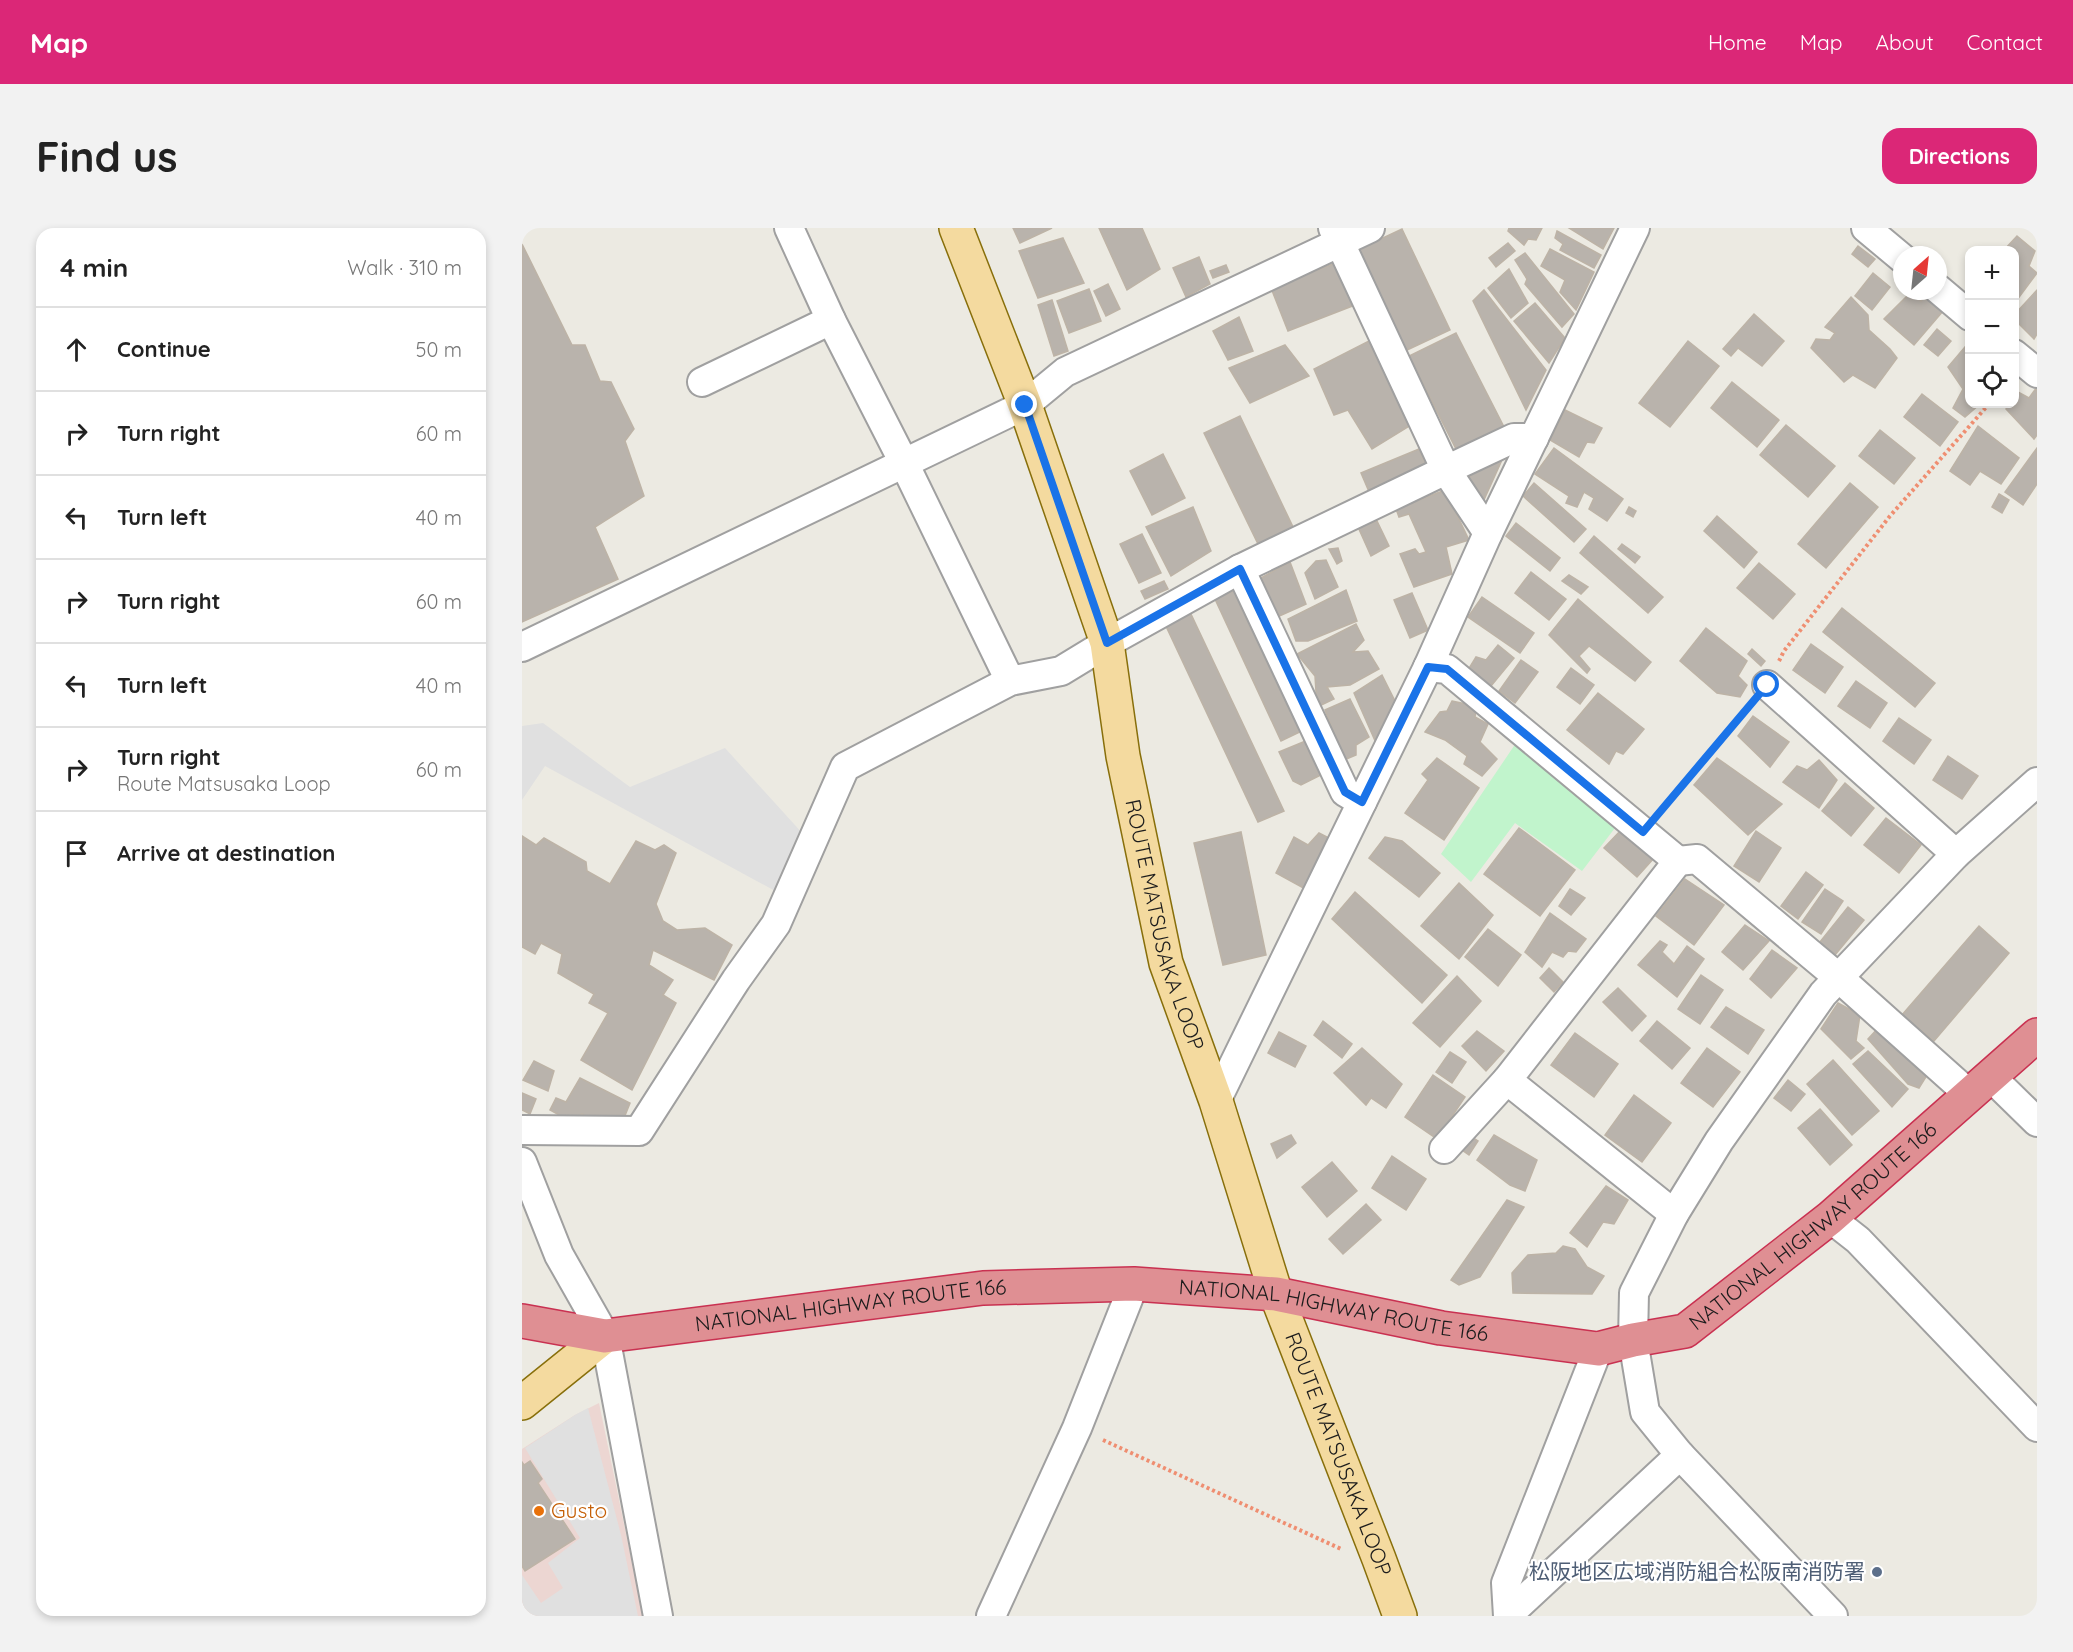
<!DOCTYPE html>
<html lang="en">
<head>
<meta charset="utf-8">
<style>
  body { margin:0; font-family:Quicksand,"Noto Sans JP",sans-serif; background:#f2f2f2; color:#222 }
  .controls { position:absolute; right:18px; top:18px; display:grid; overflow:hidden; border-radius:12px; box-shadow:0 3px 9px #0003 }
  .controls button { width:54px; height:54px; display:grid; place-items:center; padding:0; border:0; border-bottom:2px solid #e0e0e0; background:#fff; color:#222; font:30px sans-serif }
  .compass { position:absolute; left:1371px; top:18px; width:54px; height:54px; border-radius:50%; background:#fff; box-shadow:0 3px 9px #0003; rotate:27deg }
  .stop { position:absolute; width:18px; height:18px; margin:-14px; border:4px solid #1a73e8; border-radius:50%; background:#fff }
  .stop.end { background:#1a73e8; border-color:#fff; box-shadow:0 2px 6px #0008 }
  .list { margin:0; padding:0; list-style:none }
  h2 { display:flex; justify-content:space-between; align-items:center; height:78px; margin:0; padding:0 24px; font-size:26px }
  h2 small { font-size:20px; font-weight:400; color:#767676 }
  .list li { display:grid; grid-template-columns:39px 1fr auto; gap:18px; align-items:center; box-sizing:border-box; height:84px; padding:0 24px; border-top:2px solid #e0e0e0 }
  .list b { display:block; font-size:22px; white-space:nowrap }
  .list p { margin:0; font-size:20px; white-space:nowrap; color:#767676 }
  .list em { font-size:20px; font-style:normal; color:#767676 }
  .icon { flex:none; width:33px; height:33px; fill:none; stroke:currentColor; stroke-width:2; stroke-linecap:round; stroke-linejoin:round }
  .map { position:relative; flex:none; width:1515px; height:1388px; overflow:hidden; border-radius:18px }
  header { display:flex; align-items:center; gap:36px; box-sizing:border-box; height:84px; padding:0 30px; background:#db2777; color:#fff }
  header strong { font-size:28px }
  nav { display:flex; gap:33px; margin-inline-start:auto; font-size:21px }
  .intro { display:flex; align-items:center; justify-content:space-between; box-sizing:border-box; height:144px; padding:0 36px }
  h1 { margin:0; font-size:42px }
  .button { padding:15px 27px; border-radius:18px; background:#db2777; color:#fff; font-size:21px; font-weight:700 }
  main { display:flex; gap:36px; padding:0 36px }
  aside { flex:1; background:#fff; border-radius:18px; box-shadow:0 3px 9px #0003 }
  .map>svg:first-child { display:block }
  .commercial { fill:#ecd6d2 }
  .park { fill:#c1f4cc }
  .parking { fill:#e0e0e0 }
  .building { fill:#b9b3ac; stroke:#bdb3a6; stroke-width:1.5 }
  .lines { fill:none; stroke-linecap:round; stroke-linejoin:round }
  .minor-casing { stroke:#a0a0a0; stroke-width:32 }
  .major-casing { stroke:#886f0b; stroke-width:36 }
  .highway-casing { stroke:#c93151; stroke-width:36 }
  .path { stroke:#ef8e71; stroke-width:4; stroke-dasharray:3 3; stroke-linecap:butt }
  .minor { stroke:#fff; stroke-width:28 }
  .major { stroke:#f4da9f; stroke-width:33 }
  .highway { stroke:#df8f93; stroke-width:33 }
  .route { stroke:#1a73e8; stroke-width:8 }
  .food-dot { fill:#e8710a; stroke:#fff; stroke-width:2 }
  .service-dot { fill:#5c6f8a; stroke:#fff; stroke-width:2 }
  .labels { text-anchor:middle; stroke-width:4.5; stroke-linejoin:round; paint-order:stroke }
  .street-label { font-size:21px; fill:#1c1c1c; stroke:#fff }
  .food-label { font-size:21px; fill:#c56008; stroke:#fff; text-anchor:start }
  .service-label { font-size:21px; fill:#4e5e75; stroke:#fff; text-anchor:end }
</style>
</head>
<body>
<header>
<strong>Map</strong>
<nav><a>Home</a><a>Map</a><a>About</a><a>Contact</a></nav>
</header>
<div class="intro"><h1>Find us</h1><a class="button">Directions</a></div>
<main>
<aside>
<h2>4 min<small>Walk · 310 m</small></h2>
<ul class="list">
<li><svg class="icon" aria-label="ahead" viewBox="0 0 24 24"><path d="M12 20V5M6 11l6-6 6 6"/></svg><div><b>Continue</b></div><em>50 m</em></li>
<li><svg class="icon" aria-label="right" viewBox="0 0 24 24"><path d="M7 20v-9h11M14 6l5 5-5 5"/></svg><div><b>Turn right</b></div><em>60 m</em></li>
<li><svg class="icon" aria-label="left" viewBox="0 0 24 24"><path d="M17 20v-9H6M10 6l-5 5 5 5"/></svg><div><b>Turn left</b></div><em>40 m</em></li>
<li><svg class="icon" aria-label="right" viewBox="0 0 24 24"><path d="M7 20v-9h11M14 6l5 5-5 5"/></svg><div><b>Turn right</b></div><em>60 m</em></li>
<li><svg class="icon" aria-label="left" viewBox="0 0 24 24"><path d="M17 20v-9H6M10 6l-5 5 5 5"/></svg><div><b>Turn left</b></div><em>40 m</em></li>
<li><svg class="icon" aria-label="right" viewBox="0 0 24 24"><path d="M7 20v-9h11M14 6l5 5-5 5"/></svg><div><b>Turn right</b><p>Route Matsusaka Loop</p></div><em>60 m</em></li>
<li><svg class="icon" aria-label="arrive" viewBox="0 0 24 24"><path d="M6 21V4h12l-3 4 3 4H6"/></svg><div><b>Arrive at destination</b></div></li>
</ul>
</aside>
<div class="map">
<svg width="1515" height="1388" viewBox="0 0 1515 1388">
  <rect width="100%" height="100%" fill="#eceae2"/>
  <path class="commercial" d="M77 1175 121 1388H0V1221L53 1187Z"/>
  <path class="park" d="M994 515 1096 596 1060 643 993 595 949 654 919 626Z"/>
  <g class="parking">
    <path d="M21 495 108 559 203 520 282 607 255 664 23 538 0 572V498Z"/>
    <path d="M66 1180 99 1307 116 1388H0V1347L19 1375 41 1360 26 1335 58 1310 3 1220 53 1187Z"/>
  </g>
  <g class="building">
    <path d="M491 0H530L498 15Z"/>
    <path d="M577 0H620L638 41 605 62Z"/>
    <path d="M987 0H1020L1014 12 1006 11 1002 17 986 3Z"/>
    <path d="M1047 0H1092L1081 21Z"/>
    <path d="M880 1 928 102 883 123 835 22Z"/>
    <path d="M1035 3 1079 27 1072 40 1038 22 1041 16 1033 10Z"/>
    <path d="M1495 8 1513 23 1507 38 1515 45 1492 76V22H1482Z"/>
    <path d="M541 10 562 55 516 70 497 23Z"/>
    <path d="M986 15 993 23 974 39 967 30Z"/>
    <path d="M0 16 50 117H63L78 153 89 154 112 201 103 213 122 268 73 299 96 351 0 394Z"/>
    <path d="M1336 18 1353 31 1346 39 1330 26Z"/>
    <path d="M1028 21 1072 44 1054 82 1038 64 1043 52 1019 38Z"/>
    <path d="M1003 25 1052 86 1040 99 1003 56 1005 51 993 32Z"/>
    <path d="M677 29 688 56 664 69 651 40Z"/>
    <path d="M816 34 833 77 766 103 749 60Z"/>
    <path d="M704 37 707 44 691 50 688 43Z"/>
    <path d="M987 41 1006 75 989 90 966 60Z"/>
    <path d="M1351 45 1368 59 1350 82 1333 68Z"/>
    <path d="M586 56 598 81 584 88 572 63Z"/>
    <path d="M567 61 579 93 547 105 535 73Z"/>
    <path d="M962 62 1024 142 1004 182 951 73Z"/>
    <path d="M1515 62V106L1512 111 1492 91V87Z"/>
    <path d="M1389 64 1399 73 1402 68 1421 83 1392 117 1362 91Z"/>
    <path d="M1329 69 1346 87 1347 102 1368 121 1375 130 1353 160 1331 147 1322 154 1289 120 1294 111 1308 112 1313 105 1303 99Z"/>
    <path d="M530 72 546 123 532 128 516 77Z"/>
    <path d="M1013 75 1043 110 1027 135 992 93Z"/>
    <path d="M1232 86 1262 113 1240 138 1216 120 1209 128 1201 121Z"/>
    <path d="M717 89 731 123 706 132 691 103Z"/>
    <path d="M1415 101 1429 113 1416 128 1402 117Z"/>
    <path d="M934 105 982 199 935 223 887 128Z"/>
    <path d="M847 113 889 197 850 221 826 182 812 187 792 141Z"/>
    <path d="M1166 113 1197 138 1148 199 1117 175Z"/>
    <path d="M1448 113V176H1458L1443 189 1431 180 1441 161 1426 139Z"/>
    <path d="M763 117 787 148 728 175 707 140Z"/>
    <path d="M1210 154 1257 192 1235 219 1189 180Z"/>
    <path d="M1515 159V207L1512 211 1484 181 1488 176H1492V169L1496 164 1507 170Z"/>
    <path d="M1400 166 1436 194 1418 218 1382 189Z"/>
    <path d="M1043 182 1080 200 1072 215 1065 214 1057 229 1028 212Z"/>
    <path d="M718 188 771 299 736 316 682 205Z"/>
    <path d="M1264 197 1313 238 1286 269 1238 227Z"/>
    <path d="M1456 198 1497 230 1479 256 1458 243 1448 257 1428 243Z"/>
    <path d="M1358 202 1393 230 1372 256 1337 228Z"/>
    <path d="M1032 220 1101 271 1085 293 1067 281 1072 270 1062 264 1055 279 1044 275 1047 268 1013 246Z"/>
    <path d="M1515 220V256L1501 277 1483 264Z"/>
    <path d="M897 221 906 241 848 266 839 245Z"/>
    <path d="M641 226 663 270 630 287 608 243Z"/>
    <path d="M980 232 956 285 940 251 949 248 950 240Z"/>
    <path d="M1012 255 1064 301 1052 314 1001 268Z"/>
    <path d="M1328 255 1356 279 1304 340 1276 316Z"/>
    <path d="M923 262 947 312 924 319 930 346 892 359 878 326 893 321 897 326 904 324 887 286 877 289 874 281Z"/>
    <path d="M1477 266 1487 272 1480 285 1470 279Z"/>
    <path d="M671 279 689 323 649 348 624 299Z"/>
    <path d="M1107 279 1114 283 1111 289 1104 285Z"/>
    <path d="M1195 288 1235 324 1222 340 1182 303Z"/>
    <path d="M855 293 867 318 849 328 836 299Z"/>
    <path d="M994 295 1038 330 1028 343 984 308Z"/>
    <path d="M620 306 639 345 617 355 598 316Z"/>
    <path d="M1072 308 1141 369 1126 385 1058 325Z"/>
    <path d="M1100 316 1118 329 1113 335 1096 321Z"/>
    <path d="M816 320 820 333 815 336 807 321Z"/>
    <path d="M804 332 816 359 793 371 783 345 794 333Z"/>
    <path d="M768 334 784 376 753 390 737 351Z"/>
    <path d="M1237 335 1273 366 1251 391 1215 360Z"/>
    <path d="M1009 344 1044 371 1027 392 993 365Z"/>
    <path d="M1047 347 1066 359 1059 366 1040 353Z"/>
    <path d="M642 353 646 361 623 371 619 363Z"/>
    <path d="M715 361 780 503 759 513 693 371Z"/>
    <path d="M824 362 835 393 786 413H774L766 391Z"/>
    <path d="M890 365 906 402 888 410 872 372Z"/>
    <path d="M960 369 1012 405 998 425 946 389Z"/>
    <path d="M1056 371 1129 434 1113 453 1067 418 1057 428 1068 441 1065 445 1027 407Z"/>
    <path d="M1320 380 1413 455 1393 479 1301 404Z"/>
    <path d="M668 384 762 583 736 594 643 396Z"/>
    <path d="M834 396 842 412 831 424 846 423 857 441 828 457 805 459 812 471 795 479 793 448 775 426Z"/>
    <path d="M1184 400 1225 433 1216 448 1225 457 1218 469 1195 465 1158 433Z"/>
    <path d="M1289 416 1321 439 1303 465 1271 442Z"/>
    <path d="M976 417 992 430 969 458 946 442 954 429 964 432Z"/>
    <path d="M1230 421 1243 433 1239 438 1226 426Z"/>
    <path d="M999 432 1016 444 993 475 977 463Z"/>
    <path d="M1049 440 1072 457 1058 476 1035 459Z"/>
    <path d="M860 447 873 473 854 515 832 465Z"/>
    <path d="M1334 453 1365 475 1348 500 1316 478Z"/>
    <path d="M1076 465 1122 501 1101 526 1094 523 1087 536 1045 502Z"/>
    <path d="M828 471 847 509 834 517V527L822 532 803 482Z"/>
    <path d="M930 473 944 476 954 482 953 489 966 496 958 514 975 531 960 548 942 536 945 528 923 512 903 504 918 484 925 483Z"/>
    <path d="M1231 488 1267 514 1248 539 1216 508Z"/>
    <path d="M1377 490 1409 512 1392 536 1361 513Z"/>
    <path d="M786 512 801 546 779 557 771 553 757 524Z"/>
    <path d="M1426 528 1456 548 1440 571 1411 552Z"/>
    <path d="M915 530 957 560 922 612 883 585 906 552 900 546Z"/>
    <path d="M1195 530 1260 576 1226 607 1172 557Z"/>
    <path d="M1297 532 1315 552 1297 580 1261 554 1275 538 1285 542Z"/>
    <path d="M1323 555 1352 580 1329 608 1300 583Z"/>
    <path d="M1364 590 1399 617 1377 645 1342 617Z"/>
    <path d="M997 600 1053 642 1018 688 962 646Z"/>
    <path d="M1100 601 1132 630 1115 649 1082 620Z"/>
    <path d="M1234 603 1259 620 1237 654 1212 638Z"/>
    <path d="M719 604 744 727 701 737 672 615Z"/>
    <path d="M797 605 809 611 785 662 754 645 772 609 786 617Z"/>
    <path d="M0 608 14 617 22 610 64 634 65 643 88 656 114 613 133 622 142 617 154 625 134 676 141 693 155 702 183 700 210 717 192 752 131 722 127 737 151 752 141 767 154 775 110 862 59 832 86 785 67 775 72 766 36 745 40 726 19 715 13 726 0 719Z"/>
    <path d="M863 609 880 613 918 645 897 669 847 630Z"/>
    <path d="M1284 644 1301 657 1276 691 1259 678Z"/>
    <path d="M1163 651 1202 677 1172 717 1134 688Z"/>
    <path d="M937 655 971 687 937 731 899 698Z"/>
    <path d="M1048 661 1063 670 1049 687 1037 678Z"/>
    <path d="M1303 661 1321 673 1299 706 1280 694Z"/>
    <path d="M833 664 925 747 900 775 810 691Z"/>
    <path d="M1326 679 1342 692 1313 727 1298 714Z"/>
    <path d="M1028 685 1064 711 1054 724 1046 723 1041 729 1030 724 1020 739 1003 724Z"/>
    <path d="M1223 697 1247 713 1221 742 1200 724Z"/>
    <path d="M1457 698 1487 725 1412 813 1380 787Z"/>
    <path d="M966 701 999 727 976 758 943 729Z"/>
    <path d="M1138 713 1145 717 1140 724 1152 736 1165 718 1182 731 1155 769 1116 737Z"/>
    <path d="M1250 722 1275 740 1249 770 1228 751Z"/>
    <path d="M1027 740 1041 754 1032 764 1018 750Z"/>
    <path d="M1179 747 1201 762 1178 796 1156 781Z"/>
    <path d="M935 748 959 773 918 819 891 795Z"/>
    <path d="M1096 760 1124 788 1110 803 1081 774Z"/>
    <path d="M1316 775 1338 787 1334 813 1342 820 1329 831 1299 801Z"/>
    <path d="M1204 779 1242 802 1226 826 1189 799Z"/>
    <path d="M801 793 830 816 820 830 792 807Z"/>
    <path d="M1135 793 1168 820 1150 841 1118 813Z"/>
    <path d="M1357 799 1407 844 1397 860 1386 856 1346 811Z"/>
    <path d="M955 803 982 823 964 843 940 818Z"/>
    <path d="M757 804 784 818 773 839 746 825Z"/>
    <path d="M1053 805 1096 836 1072 869 1029 837Z"/>
    <path d="M840 820 880 856 864 880 849 870 844 877 812 845Z"/>
    <path d="M1185 820 1218 844 1191 879 1159 855Z"/>
    <path d="M1346 823 1386 861 1370 879 1331 836Z"/>
    <path d="M928 824 944 834 930 855 914 844Z"/>
    <path d="M1311 832 1357 883 1330 907 1285 856Z"/>
    <path d="M12 833 32 843 26 863 1 852Z"/>
    <path d="M911 847 943 869 915 911 883 889Z"/>
    <path d="M58 850 108 875 100 895 83 898 60 886 50 894 28 882 34 870 44 874Z"/>
    <path d="M1266 852 1283 866 1269 883 1252 870Z"/>
    <path d="M0 865 14 871 8 886 0 882Z"/>
    <path d="M1112 867 1149 895 1120 934 1083 907Z"/>
    <path d="M1298 881 1330 917 1308 937 1276 900Z"/>
    <path d="M769 907 774 915 755 930 749 916Z"/>
    <path d="M972 907 1015 932 1003 963 988 957 955 932Z"/>
    <path d="M950 909 956 913 947 927 940 922Z"/>
    <path d="M870 928 904 951 884 982 850 960Z"/>
    <path d="M810 934 835 963 805 989 780 959Z"/>
    <path d="M1084 958 1106 972 1092 996 1081 994 1065 1019 1048 1005Z"/>
    <path d="M985 972 1002 979 958 1049 937 1057 929 1052Z"/>
    <path d="M844 976 859 992 821 1026 807 1011Z"/>
    <path d="M1041 1018 1053 1021 1065 1039 1082 1048 1070 1066 991 1065 990 1045 1006 1027 1034 1025Z"/>
    <path d="M8 1233 20 1251 16 1255 53 1311 3 1343 0 1338V1234L2 1237Z"/>
  </g>
  <g class="lines">
    <g class="minor-casing">
      <g id="minor">
        <path d="M267 0 309 92 382 235 488 453"/>
        <path d="M811 0 924 242 966 305"/>
        <path d="M1344 0 1380 30"/>
        <path d="M1416 61 1448 88"/>
        <path d="M1492 126 1515 145"/>
        <path d="M180 154 309 92"/>
        <path d="M718 341 823 564 840 574"/>
        <path d="M0 419 503 177 543 144 848 0"/>
        <path d="M906 439 925 441 1156 633 985 852 1152 986"/>
        <path d="M1245 457 1434 626"/>
        <path d="M1156 633 1175 631 1317 750 1448 867"/>
        <path d="M1469 849 1515 894"/>
        <path d="M694 873 906 439 966 305 1113 0"/>
        <path d="M0 902 117 903 214 752 254 696 323 539 488 453 539 443 585 415 718 341 924 242 992 210H1012"/>
        <path d="M922 921 985 852"/>
        <path d="M0 934 37 1027 83 1108 136 1388"/>
        <path d="M1308 990 1336 1012 1515 1199"/>
        <path d="M987 1386 1158 1227"/>
        <path d="M469 1388 555 1200 612 1056"/>
        <path d="M986 1388 984 1355 1076 1121"/>
        <path d="M1311 1388 1158 1227 1123 1184 1111 1112 1112 1065 1152 986 1197 913 1301 766 1434 626 1515 554"/>
      </g>
    </g>
    <g class="major-casing">
      <g id="major">
        <path id="s1" d="M434 0 503 177 585 415 601 528 644 735 694 873 754 1066 857 1331 878 1388"/>
        <path d="M0 1175 83 1108"/>
      </g>
    </g>
    <g class="highway-casing">
      <g id="highway">
        <path id="s2" d="M0 1093 83 1108 461 1060 612 1056 754 1066 919 1100 1076 1121 1111 1112 1163 1103 1308 990 1515 807"/>
      </g>
    </g>
    <g class="path">
      <path d="M1257 433 1262 423 1368 288 1467 176"/>
      <path d="M1139 583 1227 479"/>
      <path d="M581 1212 819 1321"/>
    </g>
    <use href="#minor" class="minor"/>
    <use href="#major" class="major"/>
    <use href="#highway" class="highway"/>
  </g>
  <g class="lines">
    <path class="route" d="M503 177 585 415 718 341 823 564 840 574 906 439 925 441 1121 604 1245 457"/>
  </g>
  <circle class="food-dot" cx="17" cy="1283" r="6"/>
  <circle class="service-dot" cx="1355" cy="1344" r="6"/>
  <g class="labels">
    <g class="street-label">
      <text dy="7" stroke="none"><textPath href="#s1" startOffset="730">ROUTE MATSUSAKA LOOP</textPath></text>
      <text dy="7" stroke="none"><textPath href="#s2" startOffset="1340">NATIONAL HIGHWAY ROUTE 166</textPath></text>
      <text dy="7" stroke="none"><textPath href="#s2" startOffset="332">NATIONAL HIGHWAY ROUTE 166</textPath></text>
      <text dy="7" stroke="none"><textPath href="#s2" startOffset="818">NATIONAL HIGHWAY ROUTE 166</textPath></text>
      <text dy="7" stroke="none"><textPath href="#s1" startOffset="1288">ROUTE MATSUSAKA LOOP</textPath></text>
    </g>
    <g class="food-label">
      <text x="29" y="1290">Gusto</text>
    </g>
    <g class="service-label">
      <text x="1343" y="1351">松阪地区広域消防組合松阪南消防署</text>
    </g>
  </g>
</svg>
<div class="controls">
<button>+</button>
<button>−</button>
<button><svg class="icon" aria-label="locate" viewBox="0 0 24 24"><circle cx="12" cy="12" r="6"/><path d="M12 2v4M12 18v4M2 12h4M18 12h4"/></svg></button>
</div>
<svg class="compass" viewBox="-18 -18 36 36"><path d="M0-13l5 13h-10z" fill="#e53935"/><path d="M0 13l5-13h-10z" fill="#767676"/></svg>
<div class="stop" style="left:1245px;top:457px"></div>
<div class="stop end" style="left:503px;top:177px"></div>
</div>
</main>
</body>
</html>
